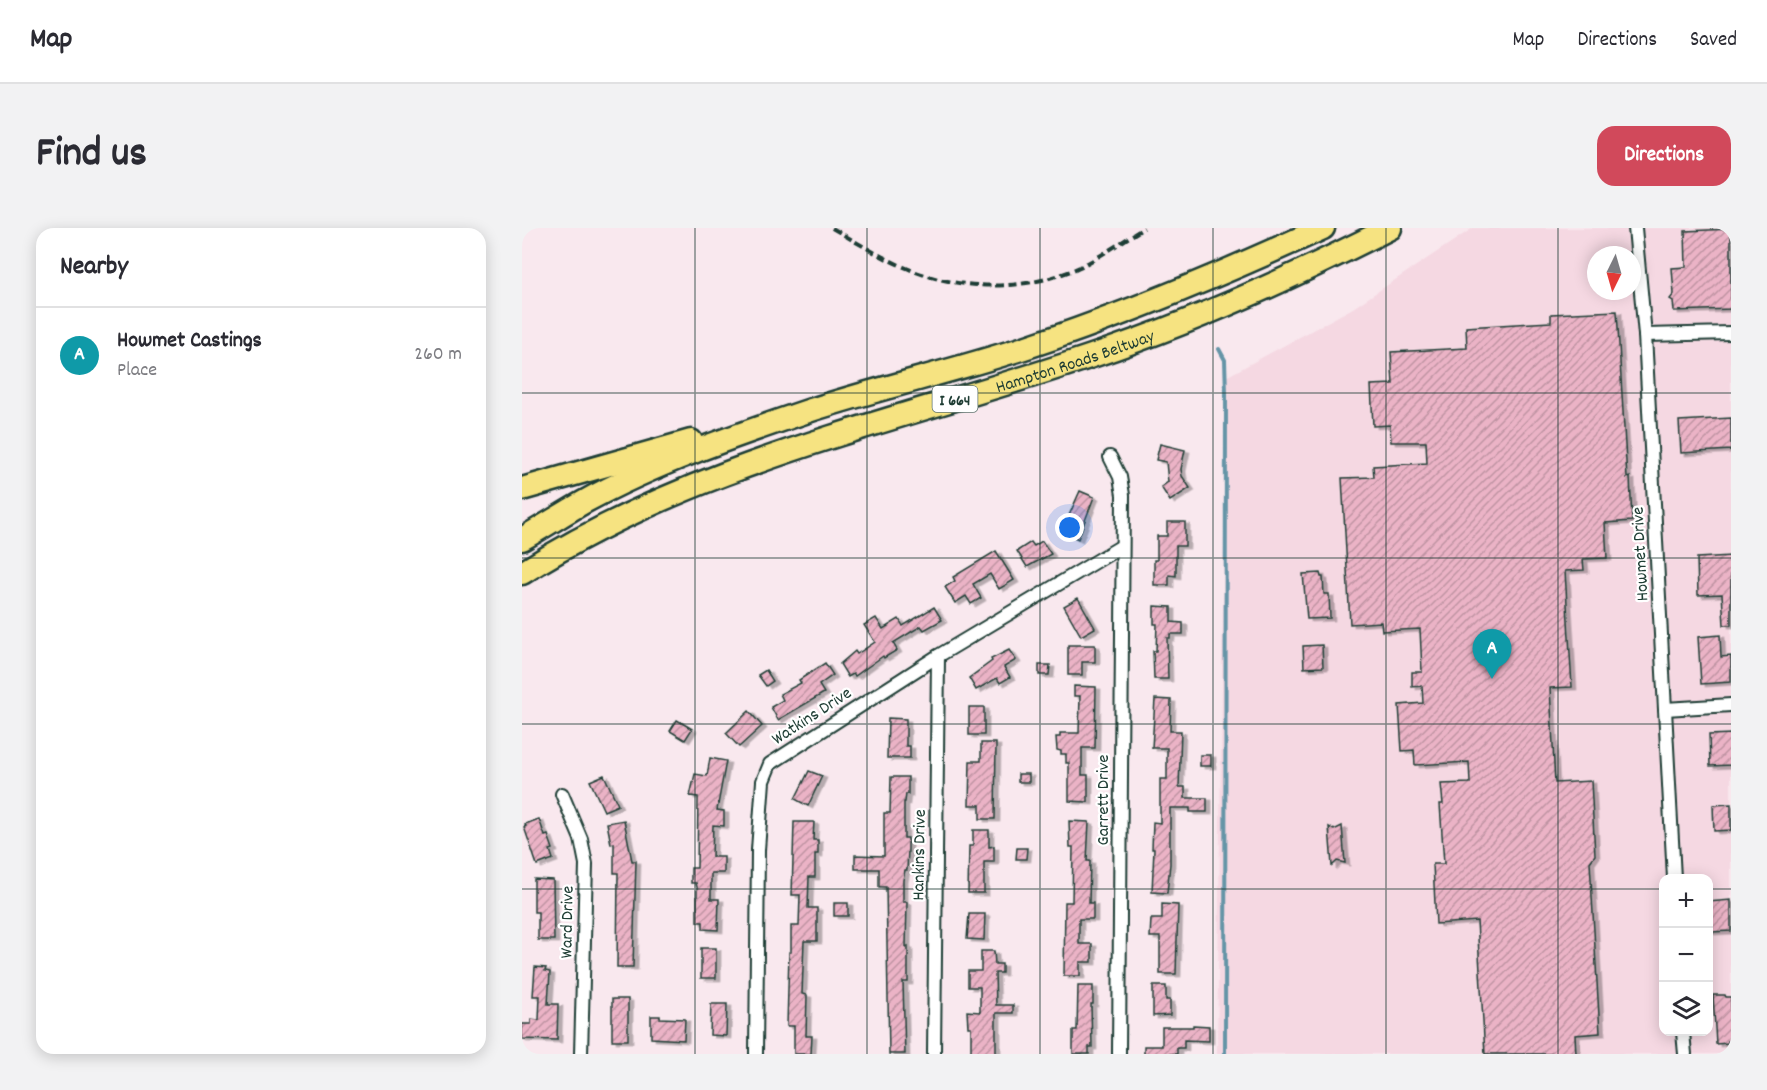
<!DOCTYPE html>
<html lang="en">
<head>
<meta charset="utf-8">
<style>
  body { margin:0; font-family:Dekko,sans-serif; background:#f2f2f3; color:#2b2b33 }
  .controls { position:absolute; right:18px; bottom:18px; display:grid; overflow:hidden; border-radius:12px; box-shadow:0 3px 15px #0003 }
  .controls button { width:54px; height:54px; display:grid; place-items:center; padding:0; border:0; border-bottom:2px solid #e1e1e2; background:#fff; color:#2b2b33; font:30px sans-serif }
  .compass { position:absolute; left:1065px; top:18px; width:54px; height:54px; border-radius:50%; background:#fff; box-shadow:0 3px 15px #0003; rotate:185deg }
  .you { position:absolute; left:548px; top:300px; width:21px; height:21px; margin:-15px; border:4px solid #fff; border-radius:50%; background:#1a73e8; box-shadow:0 0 0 9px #1a73e833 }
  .badge { display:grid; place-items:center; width:39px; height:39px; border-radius:50%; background:#d1495b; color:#fff; font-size:20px; font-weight:700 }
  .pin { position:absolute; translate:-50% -50px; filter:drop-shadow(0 2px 3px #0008) }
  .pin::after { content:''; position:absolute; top:32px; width:21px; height:18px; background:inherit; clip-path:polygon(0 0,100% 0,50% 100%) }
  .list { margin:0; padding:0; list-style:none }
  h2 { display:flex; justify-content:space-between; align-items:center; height:78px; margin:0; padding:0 24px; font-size:26px }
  h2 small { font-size:20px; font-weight:400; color:#7c7c81 }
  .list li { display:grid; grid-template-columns:39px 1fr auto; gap:18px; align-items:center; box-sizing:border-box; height:96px; padding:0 24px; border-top:2px solid #e1e1e2 }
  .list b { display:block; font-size:22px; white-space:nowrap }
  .list p { margin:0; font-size:20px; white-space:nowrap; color:#7c7c81 }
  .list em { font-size:20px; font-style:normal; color:#7c7c81 }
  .icon { flex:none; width:33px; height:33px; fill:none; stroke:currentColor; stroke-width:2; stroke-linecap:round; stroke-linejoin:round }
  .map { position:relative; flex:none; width:1209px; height:826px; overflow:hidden; border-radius:18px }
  header { display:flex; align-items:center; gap:36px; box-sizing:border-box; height:84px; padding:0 30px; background:#fff; border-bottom:2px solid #e1e1e2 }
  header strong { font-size:28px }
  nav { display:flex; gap:33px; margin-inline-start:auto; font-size:21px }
  .intro { display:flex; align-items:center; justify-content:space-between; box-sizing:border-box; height:144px; padding:0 36px }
  h1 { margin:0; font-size:42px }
  .button { padding:15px 27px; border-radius:18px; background:#d1495b; color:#fff; font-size:21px; font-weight:700 }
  main { display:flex; gap:36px; padding:0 36px }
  aside { flex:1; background:#fff; border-radius:18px; box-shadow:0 3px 15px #0003 }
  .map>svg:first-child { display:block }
  .built { fill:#f5d8e2; fill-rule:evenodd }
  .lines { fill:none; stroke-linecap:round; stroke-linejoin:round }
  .stream { stroke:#6595a7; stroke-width:4 }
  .building { fill:url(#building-hatch); stroke:#1f3d34; stroke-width:1.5; filter:url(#shadow) }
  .minor-casing { stroke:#1f3d34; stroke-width:16 }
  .motorway-casing { stroke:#1f3d34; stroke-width:27 }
  .minor { stroke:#fff; stroke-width:12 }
  .motorway { stroke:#f6e381; stroke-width:22 }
  .rail { stroke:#1f3d34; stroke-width:4; stroke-dasharray:9 4.5; stroke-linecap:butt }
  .grid { fill:none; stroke:#1f3d34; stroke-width:1.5; stroke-opacity:0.55 }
  .labels { text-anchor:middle; stroke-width:4.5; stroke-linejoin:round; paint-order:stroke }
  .shield { fill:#fff; stroke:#627771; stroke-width:1.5 }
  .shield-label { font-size:16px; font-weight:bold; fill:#1f3d34 }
  .street-label { font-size:18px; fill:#1f3d34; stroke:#fff }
</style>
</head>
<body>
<header>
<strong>Map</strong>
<nav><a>Map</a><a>Directions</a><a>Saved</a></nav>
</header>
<div class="intro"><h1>Find us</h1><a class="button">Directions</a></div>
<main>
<aside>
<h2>Nearby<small></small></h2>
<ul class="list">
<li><span class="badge" style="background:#0f9aa8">A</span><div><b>Howmet Castings</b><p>Place</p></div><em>260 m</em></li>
</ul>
</aside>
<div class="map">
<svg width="1209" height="826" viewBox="0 0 1209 826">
  <defs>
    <pattern id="building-hatch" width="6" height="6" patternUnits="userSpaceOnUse" patternTransform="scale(1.5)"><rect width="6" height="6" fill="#ebb3c6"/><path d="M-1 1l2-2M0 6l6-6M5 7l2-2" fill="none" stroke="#be93a2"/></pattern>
    <filter id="shadow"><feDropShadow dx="4.5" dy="2.5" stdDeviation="0" flood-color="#0004"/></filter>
  </defs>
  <rect width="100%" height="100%" fill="#f9e8ee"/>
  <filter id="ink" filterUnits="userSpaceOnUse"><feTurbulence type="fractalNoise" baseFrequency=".0167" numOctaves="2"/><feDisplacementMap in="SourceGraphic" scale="12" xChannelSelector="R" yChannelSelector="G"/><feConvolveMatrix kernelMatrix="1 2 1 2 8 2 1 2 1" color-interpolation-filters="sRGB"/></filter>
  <g filter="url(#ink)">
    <path class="built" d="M951 0H1209V826H695L704 149 831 80ZM1074 27H1110V63H1074ZM1142 650H1186V804H1142Z"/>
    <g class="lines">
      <path class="stream" d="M697 121 703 132 704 165 703 826"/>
    </g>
    <g class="building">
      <path d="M1209 1V81L1152 83 1151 73 1148 71 1152 66 1150 40 1164 39 1163 3Z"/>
      <path d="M1095 83 1105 250 1108 249 1110 293 1083 295 1085 330 1061 331 1062 342 1043 343 1050 459 1028 460 1033 555 1069 553 1073 627 1068 634 1078 805 1053 807 1054 826H963L955 693 914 696 911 636H922L918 576H921L919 556 948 555 947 534 893 537 892 522 880 523 877 477 901 475 900 458 890 459V444H900L898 401 860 403 859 394 828 396 820 250 852 249 851 238 905 235 904 214H869L868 197 851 198 849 157 871 156 869 124 945 120 944 99 1029 94V86Z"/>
      <path d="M1209 190V222L1159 225 1157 193Z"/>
      <path d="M638 216 663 222 659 241 660 248 668 260 648 273 639 259 646 254 644 234 634 232Z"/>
      <path d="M558 263 572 269 556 311 540 303Z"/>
      <path d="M645 294H663V318H654V348L647 347V357H632V332H635V308H645Z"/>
      <path d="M520 313 529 326 505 339 495 323 509 314 512 318Z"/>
      <path d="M474 323 492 352 477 361 468 346 451 356 459 370 449 376 444 368 433 375 423 359 433 353 431 349Z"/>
      <path d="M1209 328V397H1202L1200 366 1176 367 1175 330Z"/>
      <path d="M798 345 799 349H801L802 366H807L808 390 785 391 781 346Z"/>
      <path d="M556 370 573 400 559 408 542 378Z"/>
      <path d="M632 378 649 379V394L661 395V406H648V410H645L646 451H632L631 423H634L635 396H632Z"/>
      <path d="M412 379 420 392 402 402 399 398 371 415 375 422 362 430 361 428 333 448 331 446 326 449 318 436 333 423 335 426 353 414 342 397 354 390 361 401 377 391 381 398Z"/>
      <path d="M1198 407 1199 429 1209 428V454L1179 456 1176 409Z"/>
      <path d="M546 417H573V434H560V447H546Z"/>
      <path d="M800 417 801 439 782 440 781 418Z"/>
      <path d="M487 422 494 432 482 439 488 449 478 455 475 450 454 462 447 450 470 433 469 431Z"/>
      <path d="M303 435 311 447 297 457 302 465 256 492 249 479 261 472 258 466 279 455 277 452Z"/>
      <path d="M517 437H528L527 447H517Z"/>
      <path d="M244 442 251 453 244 458 236 447Z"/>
      <path d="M552 458 574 459 573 520H560V547H566V574L547 573V535H544V526H539V523L535 522 534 509H538V505H557L558 468H552Z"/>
      <path d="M633 471 649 472 648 503H659L657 559H663V570H685V584H668V580H648V636L645 665 630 664 632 621H630L631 594 638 595V551H645V520H630Z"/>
      <rect x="447" y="479" width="15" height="28"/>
      <path d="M227 483 240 498 217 519 204 505Z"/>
      <path d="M366 490 384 491V518H388V530H365Z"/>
      <path d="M155 492 170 501 163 512 148 503Z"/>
      <path d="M1209 506V537L1188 538 1187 507Z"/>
      <path d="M459 515H474L473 591H458V577H447L448 533H459Z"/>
      <rect x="678" y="527" width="11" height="11"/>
      <path d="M188 530 204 533 195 582 202 583V598L191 597 190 629H202V645H189V671H197L196 702 181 701V694H175V659L174 655H169V640H175L176 569 168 568 173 546 185 548Z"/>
      <path d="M287 543 300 548 286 578 273 571Z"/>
      <rect x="496" y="546" width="11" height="8"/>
      <path d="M82 547 96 577 82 583 68 553Z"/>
      <path d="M369 549H386V566H384L383 574H382V610H386V622L385 642H383L381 652V674H385L384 719 386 718V754H381L383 826H367L364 659H357V641H333V627L362 628V585H368Z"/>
      <path d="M1209 576V602L1192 603 1191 577Z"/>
      <path d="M17 591 23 608 26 607 31 621 28 622 31 631 15 637 2 599 4 598 3 596Z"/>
      <path d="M102 592 110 633H114L111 739H95L96 645H92V615L89 616 85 595Z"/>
      <path d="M547 593 567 594 565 633H568L567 675H571V691H557V716H570V734H558V748H542L543 674H550L551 619H548Z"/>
      <path d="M272 594H292L291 612H296V626H293V649H287L286 680H295V713H282L280 766 285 767 284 808H290L289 826H272V798H265L267 724H269V698H277L278 667H270Z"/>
      <path d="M820 598 823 635 815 633 810 638 807 599 812 602Z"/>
      <path d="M451 602H467V619L472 618V634H462V665H446L447 618H451Z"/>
      <path d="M495 620H505L504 631H494Z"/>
      <path d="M12 651 31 652 32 712H16V684H12Z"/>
      <path d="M1209 672V703L1188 704 1186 674Z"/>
      <rect x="312" y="675" width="14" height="13"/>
      <path d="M640 676 656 677 654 746H638V709H628L629 691H640Z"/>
      <path d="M447 686H463L462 712 445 711Z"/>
      <rect x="179" y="720" width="15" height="30"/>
      <path d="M459 723H472L473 736H480V745H473L474 777H491V785H474V826H449V799H446L445 783 458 784V759H446V743H459Z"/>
      <path d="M13 739 24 740 23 743 28 744 26 776H36L35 812 0 811V796H9V791L17 792 18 768H11Z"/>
      <path d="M556 758H571V776H569L570 819H567V826H551V802H555Z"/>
      <path d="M631 758H644V772H648V787L631 788Z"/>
      <path d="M1191 767H1203L1204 769H1209V813H1206V815L1194 816Z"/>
      <rect x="90" y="771" width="16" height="41"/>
      <path d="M189 776H205L204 808 188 807Z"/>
      <path d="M129 788H138V790L163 791 162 812 129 810Z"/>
      <path d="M671 797 687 798V813L662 812V820H655V826H622V818H640V799H671Z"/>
    </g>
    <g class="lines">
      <g class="minor-casing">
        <g id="minor">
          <path d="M1113 0 1123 107 1152 650"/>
          <path d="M1123 107 1209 105"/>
          <path d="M588 229 598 249 601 267 597 826"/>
          <path d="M1143 481 1209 477"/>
          <path d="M40 566 59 611 64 636 59 826"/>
          <path d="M1161 804 1163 826"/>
          <path d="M234 826 236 622 241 553 248 536 416 428 600 318"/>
          <path d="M412 826 416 428"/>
        </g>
      </g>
      <g class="motorway-casing">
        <g id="motorway">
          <path d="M0 261 169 213"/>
          <path d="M0 311C21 299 41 286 62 274 133 235 212 208 289 182 360 159 432 143 502 120 605 86 703 45 801 0"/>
          <path id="s1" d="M0 345C176 233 375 194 570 128 672 94 772 49 868 0"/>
        </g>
      </g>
      <use href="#minor" class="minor"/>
      <use href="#motorway" class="motorway"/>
      <path class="rail" d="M310 0C334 14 357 28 382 39 438 64 505 64 560 38 581 27 602 12 622 0"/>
    </g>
  </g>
  <path class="grid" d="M173 0V826M345 0V826M518 0V826M691 0V826M864 0V826M1036 0V826M0 165H1209M0 330H1209M0 496H1209M0 661H1142M1186 661H1209"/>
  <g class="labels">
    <rect class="shield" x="410.5" y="158" width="45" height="26" rx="4.5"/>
    <g class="shield-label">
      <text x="433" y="177">I 664</text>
    </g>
    <g class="street-label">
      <text dy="6" stroke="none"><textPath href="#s1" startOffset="594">Hampton Roads Beltway</textPath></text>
      <text transform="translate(1117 326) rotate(-93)" y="6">Howmet Drive</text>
      <text transform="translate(289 487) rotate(-33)" y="6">Watkins Drive</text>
      <text transform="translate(580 572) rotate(-90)" y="6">Garrett Drive</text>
      <text transform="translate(396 627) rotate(-89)" y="6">Hankins Drive</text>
      <text transform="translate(44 694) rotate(-89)" y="6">Ward Drive</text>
    </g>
  </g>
</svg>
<div class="controls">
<button>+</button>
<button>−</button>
<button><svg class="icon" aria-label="layers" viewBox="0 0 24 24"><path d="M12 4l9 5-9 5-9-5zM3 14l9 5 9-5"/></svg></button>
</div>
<svg class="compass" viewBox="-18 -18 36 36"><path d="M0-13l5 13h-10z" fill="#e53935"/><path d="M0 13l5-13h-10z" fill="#7c7c81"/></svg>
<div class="you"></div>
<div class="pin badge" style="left:970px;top:451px;background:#0f9aa8">A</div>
</div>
</main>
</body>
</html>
